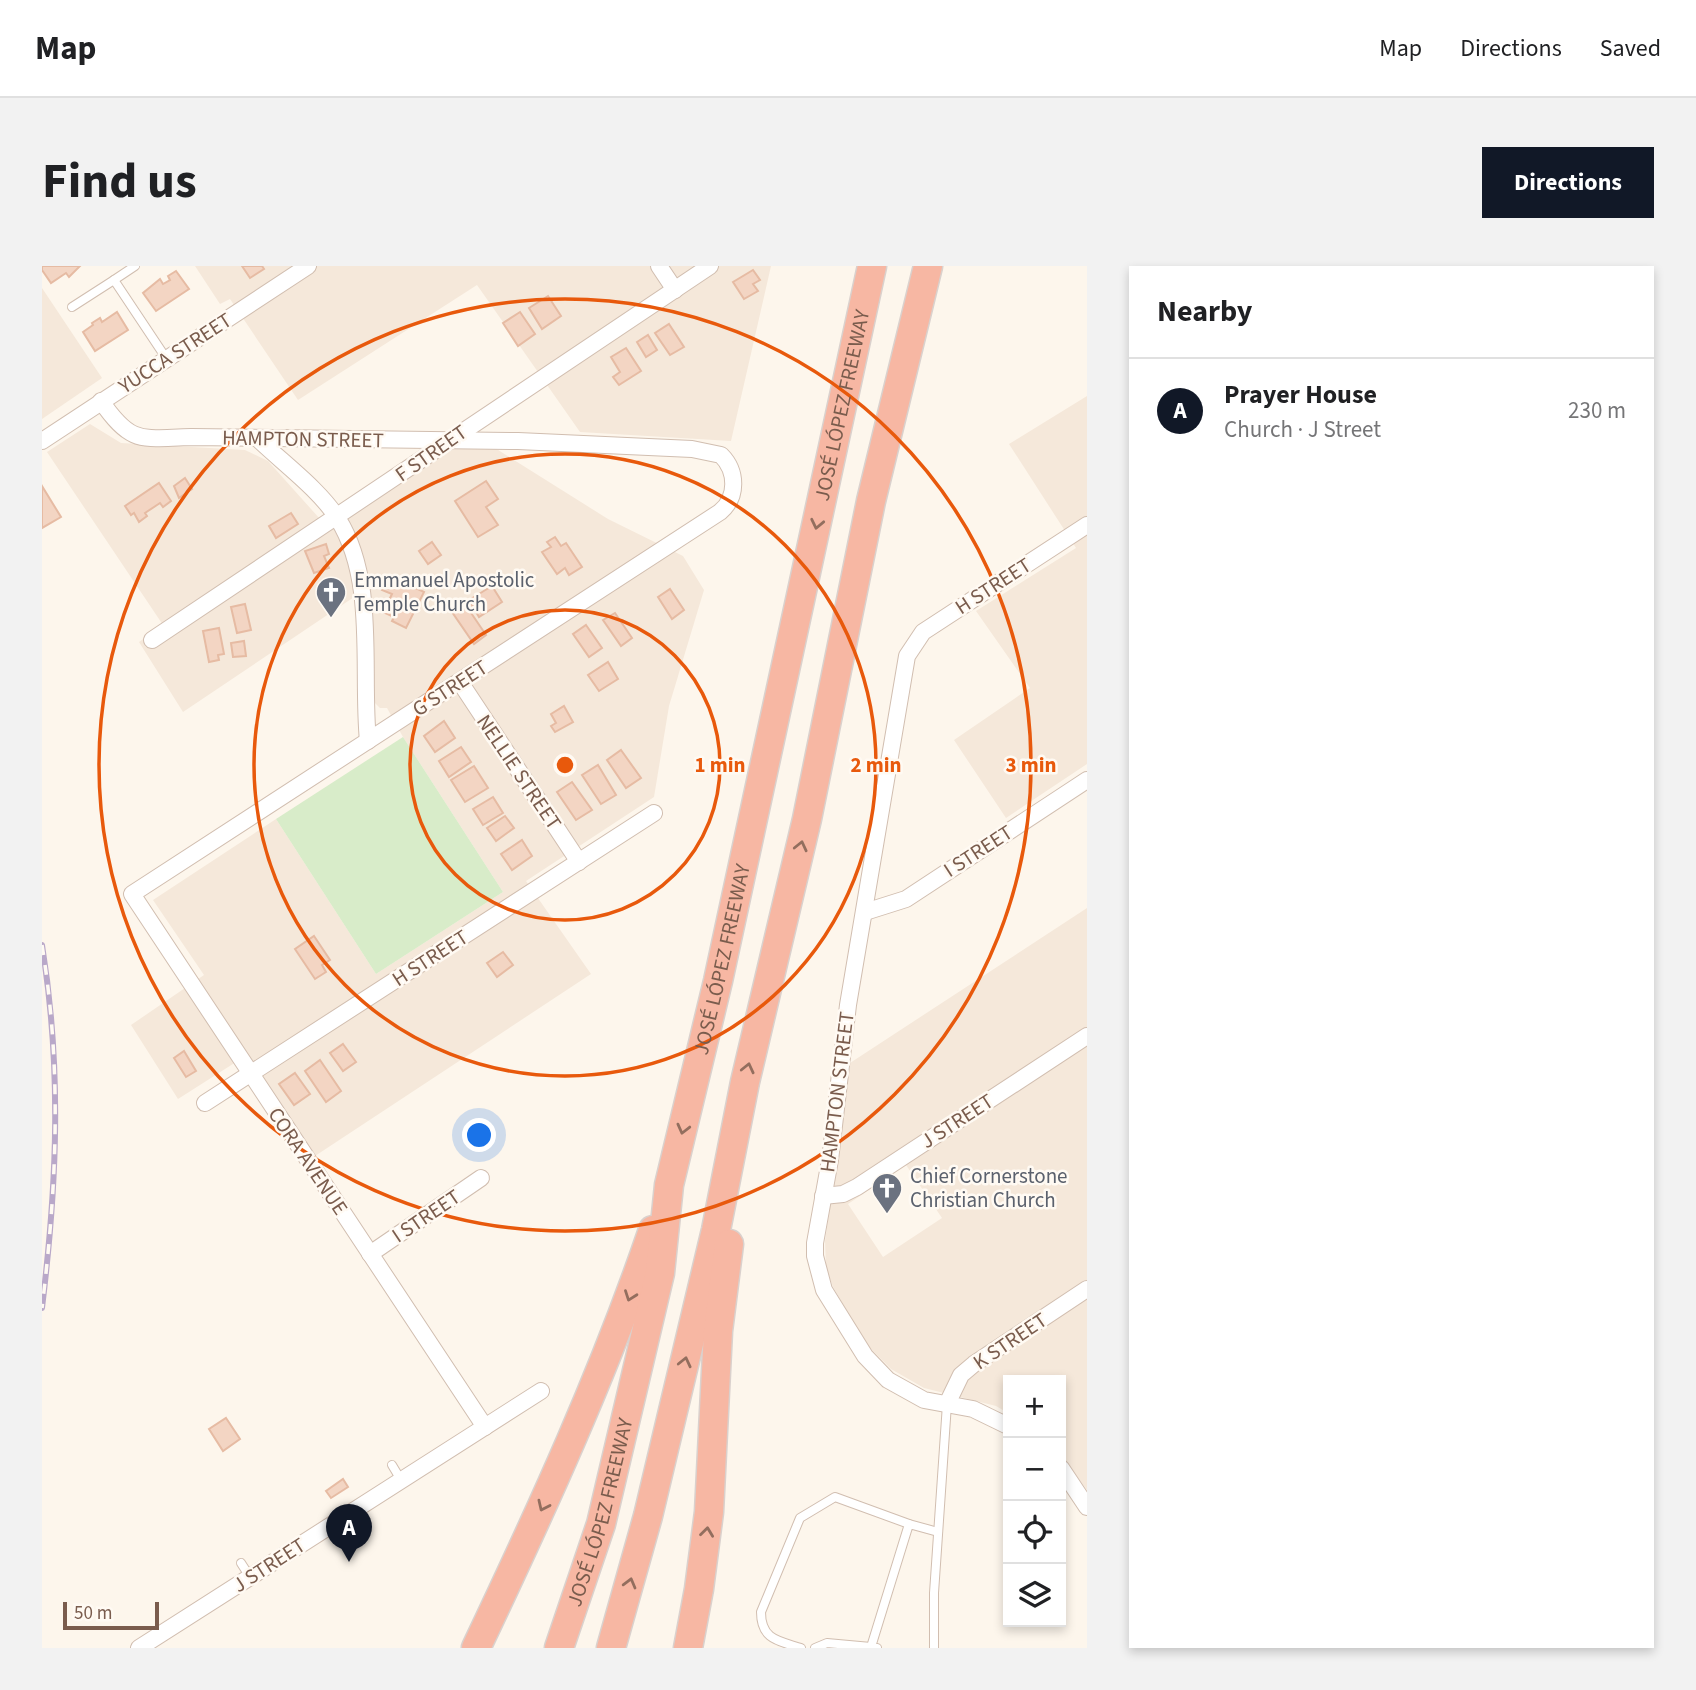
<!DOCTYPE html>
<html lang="en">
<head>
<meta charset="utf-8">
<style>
  body { margin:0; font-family:"Source Sans 3",sans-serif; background:#f2f2f2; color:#202124 }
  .controls { position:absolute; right:21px; bottom:21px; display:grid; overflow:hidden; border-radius:0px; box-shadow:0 4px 10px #0003 }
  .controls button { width:63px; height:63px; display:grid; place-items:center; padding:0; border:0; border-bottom:2px solid #e0e0e0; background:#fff; color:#202124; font:35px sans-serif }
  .scale { position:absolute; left:21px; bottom:18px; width:96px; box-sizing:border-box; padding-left:7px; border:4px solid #7a5c4d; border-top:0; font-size:19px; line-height:24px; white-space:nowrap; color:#7a5c4d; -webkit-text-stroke:5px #fffaf3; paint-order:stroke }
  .you { position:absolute; left:438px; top:870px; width:24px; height:24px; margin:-18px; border:5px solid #fff; border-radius:50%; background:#1a73e8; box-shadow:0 0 0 10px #1a73e833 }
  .badge { display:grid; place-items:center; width:46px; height:46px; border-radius:50%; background:#111827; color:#fff; font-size:23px; font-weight:700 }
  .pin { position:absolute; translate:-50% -58px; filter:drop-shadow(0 2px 4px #0008) }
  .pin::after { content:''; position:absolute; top:37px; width:24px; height:21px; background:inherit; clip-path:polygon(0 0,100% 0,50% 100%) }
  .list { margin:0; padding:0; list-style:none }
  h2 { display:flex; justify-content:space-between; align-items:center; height:91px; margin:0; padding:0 28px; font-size:30px }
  h2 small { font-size:23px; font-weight:400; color:#757577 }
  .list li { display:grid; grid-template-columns:46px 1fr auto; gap:21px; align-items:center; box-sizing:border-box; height:105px; padding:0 28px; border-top:2px solid #e0e0e0 }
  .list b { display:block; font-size:26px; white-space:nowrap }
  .list p { margin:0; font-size:23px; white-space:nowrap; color:#757577 }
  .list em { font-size:23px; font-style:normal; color:#757577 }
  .icon { flex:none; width:38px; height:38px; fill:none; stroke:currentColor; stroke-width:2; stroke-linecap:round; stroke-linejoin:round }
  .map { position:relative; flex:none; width:1045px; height:1382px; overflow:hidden; border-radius:0px }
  header { display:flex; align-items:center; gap:42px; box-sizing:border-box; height:98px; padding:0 35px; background:#fff; border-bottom:2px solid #e0e0e0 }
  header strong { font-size:33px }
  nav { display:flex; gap:38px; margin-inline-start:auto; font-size:24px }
  .intro { display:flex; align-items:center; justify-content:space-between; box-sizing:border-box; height:168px; padding:0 42px }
  h1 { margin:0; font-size:49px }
  .button { padding:18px 32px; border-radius:0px; background:#111827; color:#fff; font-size:24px; font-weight:700 }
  main { display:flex; gap:42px; padding:0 42px }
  aside { flex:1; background:#fff; border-radius:0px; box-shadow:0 4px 10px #0003 }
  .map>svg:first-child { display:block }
  .residential { fill:#f5e8da; fill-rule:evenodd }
  .green { fill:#d8ecc9 }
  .building { fill:#f3d5c3; stroke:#e6bba3; stroke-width:2 }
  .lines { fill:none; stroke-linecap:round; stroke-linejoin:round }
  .service-casing { stroke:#d1beb0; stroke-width:10 }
  .minor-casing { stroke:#d1beb0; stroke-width:18 }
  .motorway-casing { stroke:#dad1cd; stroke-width:31 }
  .service { stroke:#fff; stroke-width:8 }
  .minor { stroke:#fff; stroke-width:16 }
  .motorway { stroke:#f7b7a3; stroke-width:28 }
  .rail-casing { stroke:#b9a8c9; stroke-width:6 }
  .rail { stroke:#fffaf3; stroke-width:3.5; stroke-dasharray:10; stroke-linecap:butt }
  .oneway { stroke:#936e5e }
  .ring { fill:none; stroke:#e8590c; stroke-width:3.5 }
  .labels { text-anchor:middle; stroke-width:5; stroke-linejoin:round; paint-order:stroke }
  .street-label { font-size:21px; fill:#7a5c4d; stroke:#fffaf3 }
  .worship-label { font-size:21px; fill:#5b616d; stroke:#fffaf3; text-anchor:start }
  .centre { fill:#e8590c; stroke:#fffaf3; stroke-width:3.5 }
  .ring-label { font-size:21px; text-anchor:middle; font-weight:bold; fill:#e8590c; stroke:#fffaf3; stroke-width:5; stroke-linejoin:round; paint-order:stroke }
</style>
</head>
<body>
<header>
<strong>Map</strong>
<nav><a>Map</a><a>Directions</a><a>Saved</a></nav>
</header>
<div class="intro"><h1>Find us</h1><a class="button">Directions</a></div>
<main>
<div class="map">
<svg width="1045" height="1382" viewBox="0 0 1045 1382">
  <rect width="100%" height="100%" fill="#fdf6ec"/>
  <g class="residential">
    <path d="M153 0H729L689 175 538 166 435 19 256 134 188 33 178 38Z"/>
    <path d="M0 22 60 112 0 153Z"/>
    <path d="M1045 130V498L964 552 912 474 988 422 934 345 1034 282 967 178Z"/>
    <path d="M48 158 79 177 203 184 226 195 278 253 379 183 453 182 566 253 641 290 662 324 627 440 612 531 484 615 549 708 273 890 205 789 136 833 89 759 162 709 111 634 234 553 334 708 461 626 361 471 345 442H338L329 433 324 323 141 446 97 376 121 359 5 186Z"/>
    <path d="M1045 642V1224L1019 1189V1114H966V1147L954 1140 882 1122 849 1103 826 1080 791 1021 784 1001 783 975 808 797ZM864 899 900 952 841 991 806 938Z"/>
  </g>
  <path class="green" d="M361 471 461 626 334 708 234 553Z"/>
  <g class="building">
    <path d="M0 0H38L27 11 24 7 9 17 0 4Z"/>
    <path d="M200 0H220L222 3 208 12Z"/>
    <path d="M711 4 718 14 711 18 716 25 702 33 691 16Z"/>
    <path d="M134 5 147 23 114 45 101 27 118 13 121 18 128 14 126 10Z"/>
    <path d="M506 30 519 50 500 63 487 42Z"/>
    <path d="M75 46 86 64 53 85 41 66 51 59 50 57 58 52 60 56Z"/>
    <path d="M478 46 493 68 476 80 461 57Z"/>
    <path d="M627 58 642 81 628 89 613 67Z"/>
    <path d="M606 69 615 84 604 91 595 76Z"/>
    <path d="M584 82 599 105 577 119 571 111 578 106 569 91Z"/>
    <path d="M143 212 150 223 137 232 132 220Z"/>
    <path d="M444 215 456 233 444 241 456 259 436 271 413 235Z"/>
    <path d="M117 217 129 235 121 241 118 237 103 247 105 250 97 256 92 247 89 249 83 240Z"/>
    <path d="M0 220 19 251 0 262Z"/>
    <path d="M249 247 256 258 234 272 227 260Z"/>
    <path d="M513 271 519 280 524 277 540 301 527 309 523 302 515 308 500 286 509 281 505 276Z"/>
    <path d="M390 276 399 289 386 298 377 285Z"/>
    <path d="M284 278 287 288 282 290 287 302 272 307 263 285Z"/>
    <path d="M347 309 382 326 364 362 350 355 352 351 341 346 350 328 340 324Z"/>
    <path d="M450 320 460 336 437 351 427 334Z"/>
    <path d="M628 323 642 344 630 353 616 331Z"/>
    <path d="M203 338 209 364 195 367 189 341Z"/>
    <path d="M423 338 444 369 432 378 410 346Z"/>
    <path d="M573 347 590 372 579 380 561 354Z"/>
    <path d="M544 359 560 382 547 391 531 368Z"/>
    <path d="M177 362 182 388 176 389 177 394 167 396 161 365Z"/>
    <path d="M202 375 204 390 191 391 189 377Z"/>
    <path d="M566 396 576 413 557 425 546 409Z"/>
    <path d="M522 440 531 456 513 466 509 460 514 457 509 448Z"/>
    <path d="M402 455 413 472 393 486 382 470Z"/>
    <path d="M419 481 429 496 407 511 397 495Z"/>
    <path d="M579 484 599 512 584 522 565 494Z"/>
    <path d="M556 499 574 529 559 538 540 509Z"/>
    <path d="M432 500 446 522 423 536 409 514Z"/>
    <path d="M530 516 550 544 534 554 515 526Z"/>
    <path d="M451 531 461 547 441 559 431 543Z"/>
    <path d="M463 550 472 562 454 575 445 562Z"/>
    <path d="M480 574 490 590 470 604 459 588Z"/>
    <path d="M272 670 288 694 280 699 284 706 273 713 253 683Z"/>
    <path d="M461 686 471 699 455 711 445 697Z"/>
    <path d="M301 778 314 796 301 805 288 787Z"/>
    <path d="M142 785 154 805 144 811 132 792Z"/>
    <path d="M278 794 299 825 284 836 263 805Z"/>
    <path d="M253 807 268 828 252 839 237 818Z"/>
    <path d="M184 1152 198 1173 181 1185 167 1163Z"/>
    <path d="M301 1213 306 1221 289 1232 284 1225Z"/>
  </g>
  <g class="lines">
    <g class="service-casing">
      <g id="service">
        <path d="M93 0 72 14 124 92"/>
        <path d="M30 41 72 14"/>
        <path d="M350 1199 359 1214"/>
        <path d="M199 1297 208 1311"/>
        <path d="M759 1382C737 1375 719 1374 719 1346L758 1252 793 1231 867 1258"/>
        <path d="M773 1382 785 1377 829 1381"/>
        <path d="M835 1382 829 1381 867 1258 896 1266"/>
        <path d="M892 1382V1327L905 1138"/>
      </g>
    </g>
    <g class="minor-casing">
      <g id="minor">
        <path d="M617 0 633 24"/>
        <path d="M59 135C90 180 100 172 149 171L476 175 650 183 679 189C695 205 696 231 678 246L90 628 443 1161"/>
        <path d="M216 173C241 197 278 224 296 253 335 315 319 405 326 475"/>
        <path d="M0 175 266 0"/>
        <path d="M110 374 668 0"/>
        <path d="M418 416 537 596"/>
        <path d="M823 646 864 633 1045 514"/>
        <path d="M163 837 612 547"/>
        <path d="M781 930 801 928 815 921 1045 770"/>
        <path d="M328 988 439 912"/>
        <path d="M905 1138 919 1109 932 1098 1045 1023"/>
        <path d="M966 1160 931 1143 882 1134 846 1114 823 1090 782 1024 773 990V977L788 894 806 739 865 390 881 366 1045 259"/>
        <path d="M1019 1202 1045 1241"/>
        <path d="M97 1382 499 1125"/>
      </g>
    </g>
    <g class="motorway-casing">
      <g id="motorway">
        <path d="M434 1382C499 1245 562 1108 611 964"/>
        <path id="s1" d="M517 1382 559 1258 618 1007 627 919 676 715 830 0"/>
        <path d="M569 1382 606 1250 674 964 703 816 765 553 829 235 886 0"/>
        <path d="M646 1382 657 1323 667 1246 676 1065 687 978"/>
      </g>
    </g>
    <use href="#service" class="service"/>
    <use href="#minor" class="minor"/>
    <use href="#motorway" class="motorway"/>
    <g class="rail-casing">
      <path id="rail" d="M0 679C20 803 15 918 0 1042"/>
    </g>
    <use href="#rail" class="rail"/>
  </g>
  <defs><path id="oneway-chevron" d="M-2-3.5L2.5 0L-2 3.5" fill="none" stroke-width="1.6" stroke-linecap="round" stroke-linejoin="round" transform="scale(1.75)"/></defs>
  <g class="oneway">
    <use href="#oneway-chevron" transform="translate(775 258) rotate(102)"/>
    <use href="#oneway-chevron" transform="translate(759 580) rotate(-77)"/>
    <use href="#oneway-chevron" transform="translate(706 802) rotate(-77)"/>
    <use href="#oneway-chevron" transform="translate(641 863) rotate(104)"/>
    <use href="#oneway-chevron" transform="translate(588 1030) rotate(110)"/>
    <use href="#oneway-chevron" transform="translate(643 1096) rotate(-77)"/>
    <use href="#oneway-chevron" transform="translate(501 1240) rotate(115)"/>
    <use href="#oneway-chevron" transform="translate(665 1266) rotate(-83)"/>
    <use href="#oneway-chevron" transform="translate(588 1317) rotate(-75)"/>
  </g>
  <g class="ring">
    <circle cx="523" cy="499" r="155"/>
    <circle cx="523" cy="499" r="311"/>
    <circle cx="523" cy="499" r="466"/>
  </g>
  <defs>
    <g id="church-pin" transform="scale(1.575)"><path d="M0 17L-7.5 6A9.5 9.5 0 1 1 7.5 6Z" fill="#6b7280" stroke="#fffaf3"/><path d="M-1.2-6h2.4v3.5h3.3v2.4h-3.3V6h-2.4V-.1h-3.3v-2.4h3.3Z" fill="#fff"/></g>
  </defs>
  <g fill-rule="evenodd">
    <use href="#church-pin" x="289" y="326"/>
    <use href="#church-pin" x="845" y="922"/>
  </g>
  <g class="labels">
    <g class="street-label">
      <text transform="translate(133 87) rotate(-33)" y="7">YUCCA STREET</text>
      <text dy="7" stroke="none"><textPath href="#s1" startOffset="1276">JOSÉ LÓPEZ FREEWAY</textPath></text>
      <text transform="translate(261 173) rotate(1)" y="7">HAMPTON STREET</text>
      <text transform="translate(389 187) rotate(-35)" y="7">F STREET</text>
      <text transform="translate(951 320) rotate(-33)" y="7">H STREET</text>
      <text transform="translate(408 422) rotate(-33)" y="7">G STREET</text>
      <text transform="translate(477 506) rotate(56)" y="7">NELLIE STREET</text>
      <text transform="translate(936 585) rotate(-33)" y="7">I STREET</text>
      <text transform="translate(388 692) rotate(-33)" y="7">H STREET</text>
      <text dy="7" stroke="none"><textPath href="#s1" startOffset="709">JOSÉ LÓPEZ FREEWAY</textPath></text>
      <text transform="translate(795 826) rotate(-83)" y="7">HAMPTON STREET</text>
      <text transform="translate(915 855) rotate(-33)" y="7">J STREET</text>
      <text transform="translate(266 895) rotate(56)" y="7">CORA AVENUE</text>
      <text transform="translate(384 950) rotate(-34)" y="7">I STREET</text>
      <text transform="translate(968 1075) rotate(-34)" y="7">K STREET</text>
      <text dy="7" stroke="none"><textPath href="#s1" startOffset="142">JOSÉ LÓPEZ FREEWAY</textPath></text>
      <text transform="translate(227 1299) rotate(-33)" y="7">J STREET</text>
    </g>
    <g class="worship-label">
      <text x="312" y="321">Emmanuel Apostolic<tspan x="312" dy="24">Temple Church</tspan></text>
      <text x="868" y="917">Chief Cornerstone<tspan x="868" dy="24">Christian Church</tspan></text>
    </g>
  </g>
  <circle cx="523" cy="499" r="10" class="centre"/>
  <g class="ring-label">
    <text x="678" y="506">1 min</text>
    <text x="834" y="506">2 min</text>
    <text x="989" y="506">3 min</text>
  </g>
</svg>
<div class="controls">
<button>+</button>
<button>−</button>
<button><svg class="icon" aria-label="locate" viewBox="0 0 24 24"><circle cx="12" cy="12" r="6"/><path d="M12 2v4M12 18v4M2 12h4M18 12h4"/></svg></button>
<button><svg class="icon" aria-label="layers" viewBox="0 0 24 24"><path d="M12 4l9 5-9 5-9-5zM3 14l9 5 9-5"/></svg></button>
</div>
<div class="scale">50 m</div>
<div class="you"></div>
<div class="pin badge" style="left:307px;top:1296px">A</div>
</div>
<aside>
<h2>Nearby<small></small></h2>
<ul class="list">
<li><span class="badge">A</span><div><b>Prayer House</b><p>Church · J Street</p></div><em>230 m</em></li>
</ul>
</aside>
</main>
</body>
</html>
